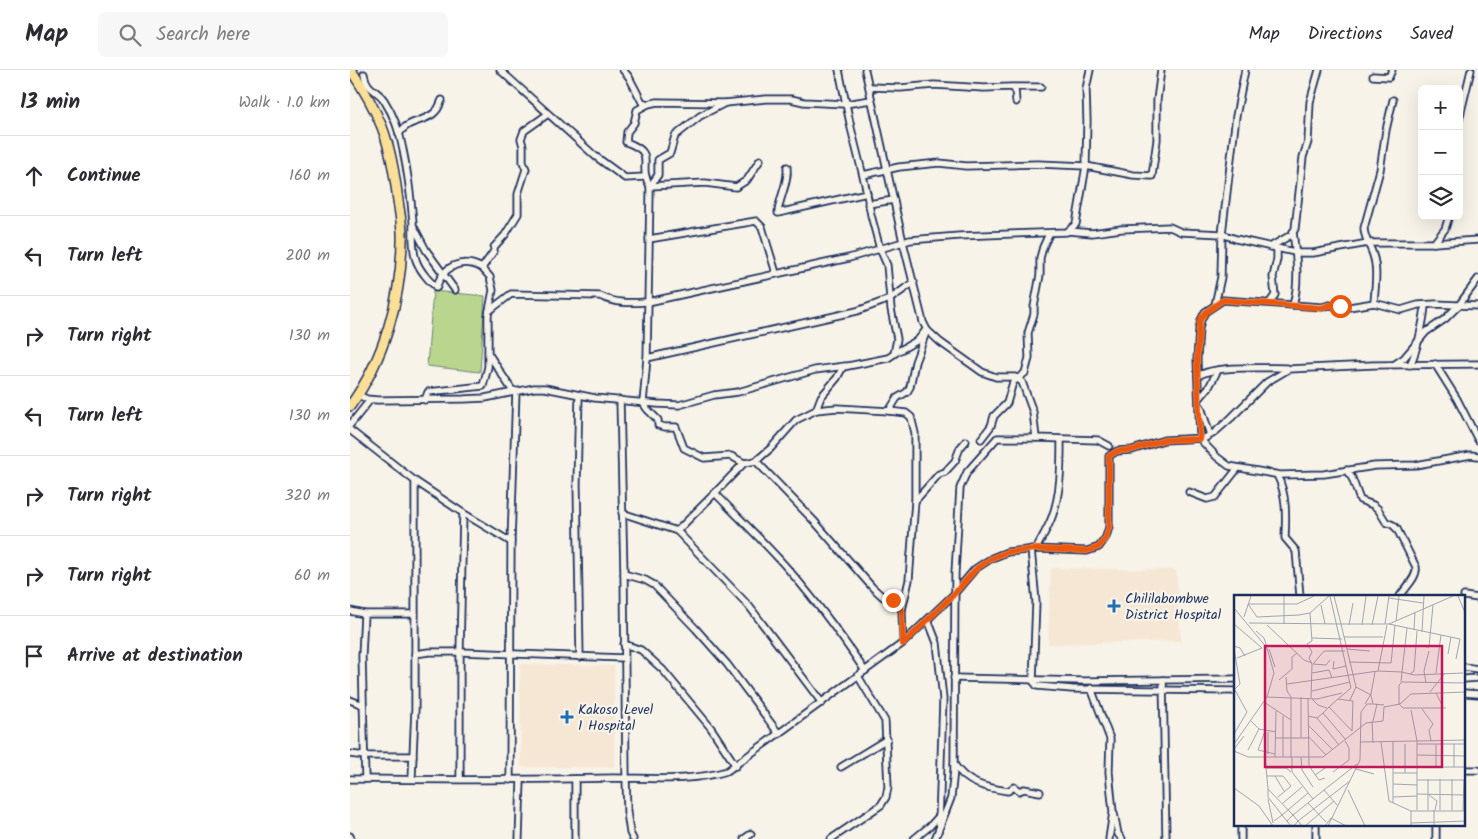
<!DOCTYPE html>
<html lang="en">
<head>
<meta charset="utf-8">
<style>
  body { margin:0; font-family:Kalam,sans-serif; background:#f7f7f7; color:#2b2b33 }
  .controls { position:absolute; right:15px; top:15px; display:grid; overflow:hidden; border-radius:8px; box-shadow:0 5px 20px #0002 }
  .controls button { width:45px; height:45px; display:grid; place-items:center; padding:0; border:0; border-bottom:1px solid #e1e1e2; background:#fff; color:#2b2b33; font:25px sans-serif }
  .stop { position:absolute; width:15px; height:15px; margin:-11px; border:4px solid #ea580c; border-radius:50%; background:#fff }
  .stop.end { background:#ea580c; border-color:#fff; box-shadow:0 1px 5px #0008 }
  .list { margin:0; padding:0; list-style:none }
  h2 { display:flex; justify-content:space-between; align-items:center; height:65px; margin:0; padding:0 20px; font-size:21px }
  h2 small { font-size:16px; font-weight:400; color:#7c7c81 }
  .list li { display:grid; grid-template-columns:32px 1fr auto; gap:15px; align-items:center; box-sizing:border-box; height:80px; padding:0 20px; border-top:1px solid #e1e1e2 }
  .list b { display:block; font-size:19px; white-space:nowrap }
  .list em { font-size:16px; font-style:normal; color:#7c7c81 }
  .icon { flex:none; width:28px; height:28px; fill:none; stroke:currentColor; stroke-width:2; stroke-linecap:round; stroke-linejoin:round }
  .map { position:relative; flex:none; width:1128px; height:769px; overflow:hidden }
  header { display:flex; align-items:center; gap:30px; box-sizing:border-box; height:70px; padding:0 25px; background:#fff; border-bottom:1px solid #e1e1e2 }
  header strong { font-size:24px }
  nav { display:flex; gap:28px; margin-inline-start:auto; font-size:18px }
  .search { width:350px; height:45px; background:#f7f7f7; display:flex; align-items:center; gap:12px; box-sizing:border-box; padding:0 18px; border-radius:8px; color:#7c7c81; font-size:19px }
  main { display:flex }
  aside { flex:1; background:#fff }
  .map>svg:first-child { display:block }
  .built { fill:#f6e6d4 }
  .pitch { fill:#bad68e; stroke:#6a8276 }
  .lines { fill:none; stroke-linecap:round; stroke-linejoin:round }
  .minor-casing { stroke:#1b2f5e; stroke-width:9 }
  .trunk-casing { stroke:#1b2f5e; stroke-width:12 }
  .minor { stroke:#f7f3e8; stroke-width:5.5 }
  .trunk { stroke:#fbdf96; stroke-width:9 }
  .route { stroke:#ea580c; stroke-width:6 }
  .poi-dot { fill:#1f6fb2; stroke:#f7f3e8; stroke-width:2 }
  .labels { text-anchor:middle; stroke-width:4.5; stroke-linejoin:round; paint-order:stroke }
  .poi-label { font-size:14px; fill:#1b2f5e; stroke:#f7f3e8; text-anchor:start }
  .inset-road { fill:none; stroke:#9fa5b1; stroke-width:1 }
  .view { fill:#c2185b; fill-opacity:0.15; stroke:#c2185b; stroke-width:2.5 }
  .inset-edge { fill:none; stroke:#1b2f5e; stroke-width:2.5 }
</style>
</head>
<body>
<header>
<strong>Map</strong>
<div class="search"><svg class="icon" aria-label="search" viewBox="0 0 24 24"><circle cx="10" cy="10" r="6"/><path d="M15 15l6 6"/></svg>Search here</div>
<nav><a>Map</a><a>Directions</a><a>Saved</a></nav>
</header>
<main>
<aside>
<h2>13 min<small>Walk · 1.0 km</small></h2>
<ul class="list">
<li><svg class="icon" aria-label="ahead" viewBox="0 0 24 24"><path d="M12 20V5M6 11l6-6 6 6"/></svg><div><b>Continue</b></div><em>160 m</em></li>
<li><svg class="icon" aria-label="left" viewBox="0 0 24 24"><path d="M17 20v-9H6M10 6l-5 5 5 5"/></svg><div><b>Turn left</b></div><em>200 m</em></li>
<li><svg class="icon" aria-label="right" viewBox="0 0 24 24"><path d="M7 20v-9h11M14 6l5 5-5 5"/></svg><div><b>Turn right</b></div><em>130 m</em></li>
<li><svg class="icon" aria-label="left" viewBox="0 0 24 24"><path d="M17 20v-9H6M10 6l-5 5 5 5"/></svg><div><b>Turn left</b></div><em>130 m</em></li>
<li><svg class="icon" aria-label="right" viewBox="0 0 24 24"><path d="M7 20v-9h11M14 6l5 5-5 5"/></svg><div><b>Turn right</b></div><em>320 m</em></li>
<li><svg class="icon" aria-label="right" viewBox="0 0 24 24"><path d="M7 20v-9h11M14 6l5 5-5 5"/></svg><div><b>Turn right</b></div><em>60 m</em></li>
<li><svg class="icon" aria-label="arrive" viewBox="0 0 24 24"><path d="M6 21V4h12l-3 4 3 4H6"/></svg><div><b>Arrive at destination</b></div></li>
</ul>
</aside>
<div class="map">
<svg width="1128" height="769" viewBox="0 0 1128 769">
  <rect width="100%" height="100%" fill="#f7f3e8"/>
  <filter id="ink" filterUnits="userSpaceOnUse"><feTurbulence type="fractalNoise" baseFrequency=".02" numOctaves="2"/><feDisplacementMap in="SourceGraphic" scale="10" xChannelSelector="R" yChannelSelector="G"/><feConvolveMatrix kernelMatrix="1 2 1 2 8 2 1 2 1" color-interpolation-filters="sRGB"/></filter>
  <g filter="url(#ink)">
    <g class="built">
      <path d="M701 498 826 500 831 571 698 574Z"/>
      <path d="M170 594 264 596V697H171Z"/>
    </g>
    <path class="pitch" d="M83 221 135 226 130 302 77 296Z"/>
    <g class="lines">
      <g class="minor-casing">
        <g id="minor">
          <path d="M150 0 245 86 275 108 295 107"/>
          <path d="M273 0 279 7 292 32 298 34 287 40 284 53 277 62 276 72C309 84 286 94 300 116"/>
          <path d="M515 0 553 172 573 252 577 260 590 272 632 302 646 307H665L672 312 683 342 686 368 748 370 759 376"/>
          <path d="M895 0 886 46 872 164 886 169 949 183H963L1018 173H1084L1128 170"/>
          <path d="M14 4C17 21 27 19 34 30 43 44 50 63 53 80 58 103 61 128 63 152 63 164 62 179 66 190 69 199 79 212 87 217"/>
          <path d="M1023 6 1039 7 1042 0"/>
          <path d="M520 17 550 18 584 15 634 18 661 17 665 19 666 32"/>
          <path d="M663 17H691"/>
          <path d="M298 34 307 32 375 33"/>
          <path d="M1109 50 1121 0"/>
          <path d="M49 64C57 49 76 53 86 41 89 38 90 34 92 30"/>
          <path d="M437 97C439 113 429 127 428 143L517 123"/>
          <path d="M513 105 549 97 589 93 616 96 688 94 736 96 783 105 802 106 807 70V30L811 0"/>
          <path d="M300 116 355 113 386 117 397 110 410 90"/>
          <path d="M518 134 544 130"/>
          <path d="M64 157 76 180 105 220"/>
          <path d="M718 161 742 163 771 159 820 157 831 162 872 164 871 207 865 235"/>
          <path d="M299 169 406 151 412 157 426 203"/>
          <path d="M1084 173 1095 159 1099 146"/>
          <path d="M920 177 941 165 945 159 953 87 958 72 960 32 969 0"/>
          <path d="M132 198 140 207 143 220 138 246V283L162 320 166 321 161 472 160 710"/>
          <path d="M86 218C93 196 112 187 132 198L144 181V177L155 165 168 144V124L176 99 173 92V76L171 69 174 61 198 44"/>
          <path d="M920 232 925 225 923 207 927 189V179"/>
          <path d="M1024 233C1025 217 1028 200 1023 185 1020 175 1014 168 1014 158L1030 100 1036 60 1043 30"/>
          <path d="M943 235C950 212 946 185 943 162"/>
          <path d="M1128 236 1086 234 1068 235 1051 240 1024 233 999 237 979 235 972 237 873 230 855 242 851 250 849 259 847 289 850 369 867 387 879 396 930 405 974 404 1025 396 1066 395 1121 385 1128 386"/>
          <path d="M139 241 161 224 250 226C267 234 280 233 298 232L499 188 560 170 609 166 717 162 726 154 736 96 737 51 736 19 740 0"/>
          <path d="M545 283 568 270 575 261"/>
          <path d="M297 288 507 241 540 229 564 212"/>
          <path d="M1045 294 1054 288 1076 262 1095 249 1109 235 1128 209"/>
          <path d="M1085 294 1107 329 1128 370"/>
          <path d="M1060 295C1067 281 1074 251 1075 235"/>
          <path d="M848 306C866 295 915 298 937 298"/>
          <path d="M8 325 17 329 27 330 114 329 135 328 184 318H195L245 328 307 334 329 335 364 325 388 322 465 300 495 296"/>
          <path d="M229 325 227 414 230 587"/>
          <path d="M849 329 859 317 868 300"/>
          <path d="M75 330 78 322 133 316 138 297V285"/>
          <path d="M270 330 274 504 276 708 277 742 280 763 283 769"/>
          <path d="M851 337 860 365"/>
          <path d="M466 340 471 327 487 308 493 297 538 288 544 284 547 269 541 239 537 195 530 179 521 145 515 114 501 58 489 0"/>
          <path d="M539 341 547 328 557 322 560 317 565 292 577 260"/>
          <path d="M0 355 20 330"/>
          <path d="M0 360 65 411 113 443 161 472"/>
          <path d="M631 369 641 356 644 346 657 333 663 312 675 303 679 288 678 263 684 244V237L690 205V188L693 177 699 164"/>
          <path d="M406 391 421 378 446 350 466 340 487 338 539 341 556 343 561 347 565 363V431L559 510 552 540"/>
          <path d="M394 393 381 386 354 388 334 378 326 357H315L308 355V350L297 339 293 333 297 288 300 123V116L308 105V90L320 83 325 66 350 46 375 33 416 29H441L454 32 495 34 521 30"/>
          <path d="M996 400 1002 408 1010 430 1023 435 1028 439 1036 452 1043 455 1047 459 1066 497C1068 507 1055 518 1050 526"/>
          <path d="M927 405C937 424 936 447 935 468L946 481 950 526"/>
          <path d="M839 422 857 429 865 427 888 398"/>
          <path d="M365 423 394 393 406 391 465 452 522 517 533 527 546 532 552 540 553 573"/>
          <path d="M565 431 589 404 595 402 605 391 610 378 616 371"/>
          <path d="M272 443 327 461 365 423C386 445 408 466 429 489 461 524 489 562 515 601"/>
          <path d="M327 461 399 536 472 633"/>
          <path d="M681 479 686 532 683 611 687 616 722 619 886 621"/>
          <path d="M686 479C691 469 698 458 702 447 711 423 711 395 711 370"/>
          <path d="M274 504 295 510 304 515 346 559 377 594 429 664"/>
          <path d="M1114 526 1128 528"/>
          <path d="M0 541 14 544H64"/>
          <path d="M14 544 12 586 15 709"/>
          <path d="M578 550 587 573 593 629 589 753"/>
          <path d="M274 574 291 580 313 600 361 658 386 696"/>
          <path d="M65 584 79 582H110L274 588"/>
          <path d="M1114 597 1128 599"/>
          <path d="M604 608 734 611 886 609"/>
          <path d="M1114 609 1128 608"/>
          <path d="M813 610 816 769"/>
          <path d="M741 618 760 669 759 702 763 742 759 769"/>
          <path d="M1114 623 1128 624"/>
          <path d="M0 630 13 635"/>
          <path d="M0 684 15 686H63"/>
          <path d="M604 694C616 714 637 718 658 721L664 717 669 721 674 719 690 722"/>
          <path d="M491 697 537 669"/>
          <path d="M1114 700H1128"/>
          <path d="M62 708 65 639V411"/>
          <path d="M0 709C88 710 176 710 263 708 300 708 341 712 377 701L553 573 603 525 625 499 642 488 657 482 686 479 737 481 749 477 756 467 759 457V386L767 381 782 380 814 370 855 368 864 363 881 348 917 312 939 299 1023 295 1128 294"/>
          <path d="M110 709V582L113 443"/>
          <path d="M225 709V769"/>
          <path d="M764 743 768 764 772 769"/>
          <path d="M891 755V769"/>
          <path d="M966 755V769"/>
          <path d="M0 766 1 769"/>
          <path d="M169 769 171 710"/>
          <path d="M394 769 401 764"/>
          <path d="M481 769 531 735 536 727 538 717 535 651 508 606"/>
          <path d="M564 769 580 756 590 745"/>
          <path d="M585 769 601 728 604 700 605 503 610 418 617 402 647 368H686"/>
          <path d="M1086 769V755"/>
        </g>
      </g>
      <g class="trunk-casing">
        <path id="trunk" d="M0 336C34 290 51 229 52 172 53 159 50 144 48 131 45 106 41 80 32 57 24 37 13 18 1 0"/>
      </g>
      <use href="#minor" class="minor"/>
      <use href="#trunk" class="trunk"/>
    </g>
  </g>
  <g class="lines" filter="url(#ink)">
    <path class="route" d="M543 530 552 540 553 574 603 525 626 499 642 488 657 482 686 479 737 481 749 477 756 467 759 457V386L767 381 782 380 814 370 850 369 847 289 849 259 850 250 856 242 873 230 972 238 979 235 990 236"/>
  </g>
  <g class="poi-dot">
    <path d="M761.5 528.5h5v5h5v5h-5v5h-5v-5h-5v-5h5z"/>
    <path d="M214.5 639.5h5v5h5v5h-5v5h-5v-5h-5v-5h5z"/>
  </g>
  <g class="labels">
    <g class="poi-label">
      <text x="775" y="533">Chililabombwe<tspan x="775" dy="16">District Hospital</tspan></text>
      <text x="228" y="644">Kakoso Level<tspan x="228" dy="16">1 Hospital</tspan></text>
    </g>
  </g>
  <g transform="translate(884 525)">
    <rect width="231" height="231" fill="#f7f3e8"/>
    <path class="inset-road" d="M96 1 117 93 104 104M100 1 107 29H155L226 44 222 64M224 1 232 20M155 3 189 8M14 9 23 22 65 20 76 18 95 1M14 9H63L80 1M87 10 91 29M0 13 33 53 40 78 33 102 0 149M76 18 78 46 73 49 78 57 75 63 78 69 77 103M10 22 17 1M162 26 165 1M15 28 107 29 122 92 116 105M0 29 28 53 3 63M50 29V1M151 29 155 1M155 29 219 1M33 30 70 65 78 68M115 30 119 8M128 30 132 1M138 30 144 1M173 33 168 77 180 80 229 78M180 35 181 17M22 36 30 43 33 52M188 37 190 1M110 42H149M78 43 108 44M0 51 6 53 11 61M192 52H195L199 10M0 54 6 89 0 95M35 54 41 72M113 54 136 56M214 59 217 42M100 66 99 74 112 71M115 67 157 68 161 30M79 69 90 56H111M79 69 92 70 96 65M144 76 168 77 167 87M78 78 95 75 98 83M202 78 207 40M176 79 180 76 183 36M52 82 53 96 57 102V163M45 85 58 74V62L63 58M192 88 190 76 195 56M53 89 144 76 153 30M122 92 137 100 139 109 150 110M78 96 116 87M196 97 211 78M202 98 209 112M33 102 83 104 108 98M67 102V143M74 103 75 171 85 185 91 183M78 104 84 110 93 113M30 107 57 125M131 109 137 99 141 77M95 112 104 104 119 106 118 136M212 113H169L165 109V90L168 87 232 88M188 114 199 129 195 135 197 146M177 115 183 146 232 145M89 118 95 112 118 136M74 121 83 123 89 118 112 145M83 123 105 150M17 126 25 134 42 137M138 126 139 148M139 126 143 109M74 130 99 155M31 136 24 155 41 159M34 137V159M0 139 13 117 1 95M74 141 92 160M42 143H74M126 147 183 146V215M147 147 155 206 177 216V231M159 147V208M171 149V178M183 149H232M0 154 10 141M14 155 25 134M0 156 14 162H89L132 128 149 126 150 112 166 109 177 99 232 97M183 160 232 161M31 162 34 194 59 220 90 195 103 210M41 162 42 116M49 162V121M67 162 68 175 79 192M58 163V177L79 204M183 172H232M202 172V149M220 172V149M32 173H52L57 177M122 174 140 179M99 177 115 165V153L111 146M159 178H183M81 180 94 171M33 181H49L57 191 44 202M41 181 50 196M194 184V215M183 185H232M159 189 183 190M0 193 25 211 39 231M34 194V202L48 220 74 198M90 195 123 169M114 195 131 231M183 199 230 200M195 200 203 206 201 215M159 202 183 201M34 204 39 228M49 208 68 192M74 208 92 227M206 215V184M218 215V184M177 216H232M229 216 230 185M40 226 48 220 57 231M53 226 59 220 64 226 60 231M177 228 232 226M68 231 64 226 116 186M71 231 100 206M91 231 97 223 112 231M94 231 126 165 127 117 133 109H139M200 231V215"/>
    <path class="view" d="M31 51H208V172H31Z"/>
    <rect width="231" height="231" class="inset-edge"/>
  </g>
</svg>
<div class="controls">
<button>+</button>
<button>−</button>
<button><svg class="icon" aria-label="layers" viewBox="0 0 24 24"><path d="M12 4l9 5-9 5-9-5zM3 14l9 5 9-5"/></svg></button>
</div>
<div class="stop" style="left:990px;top:236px"></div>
<div class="stop end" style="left:543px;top:530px"></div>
</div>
</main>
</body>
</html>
